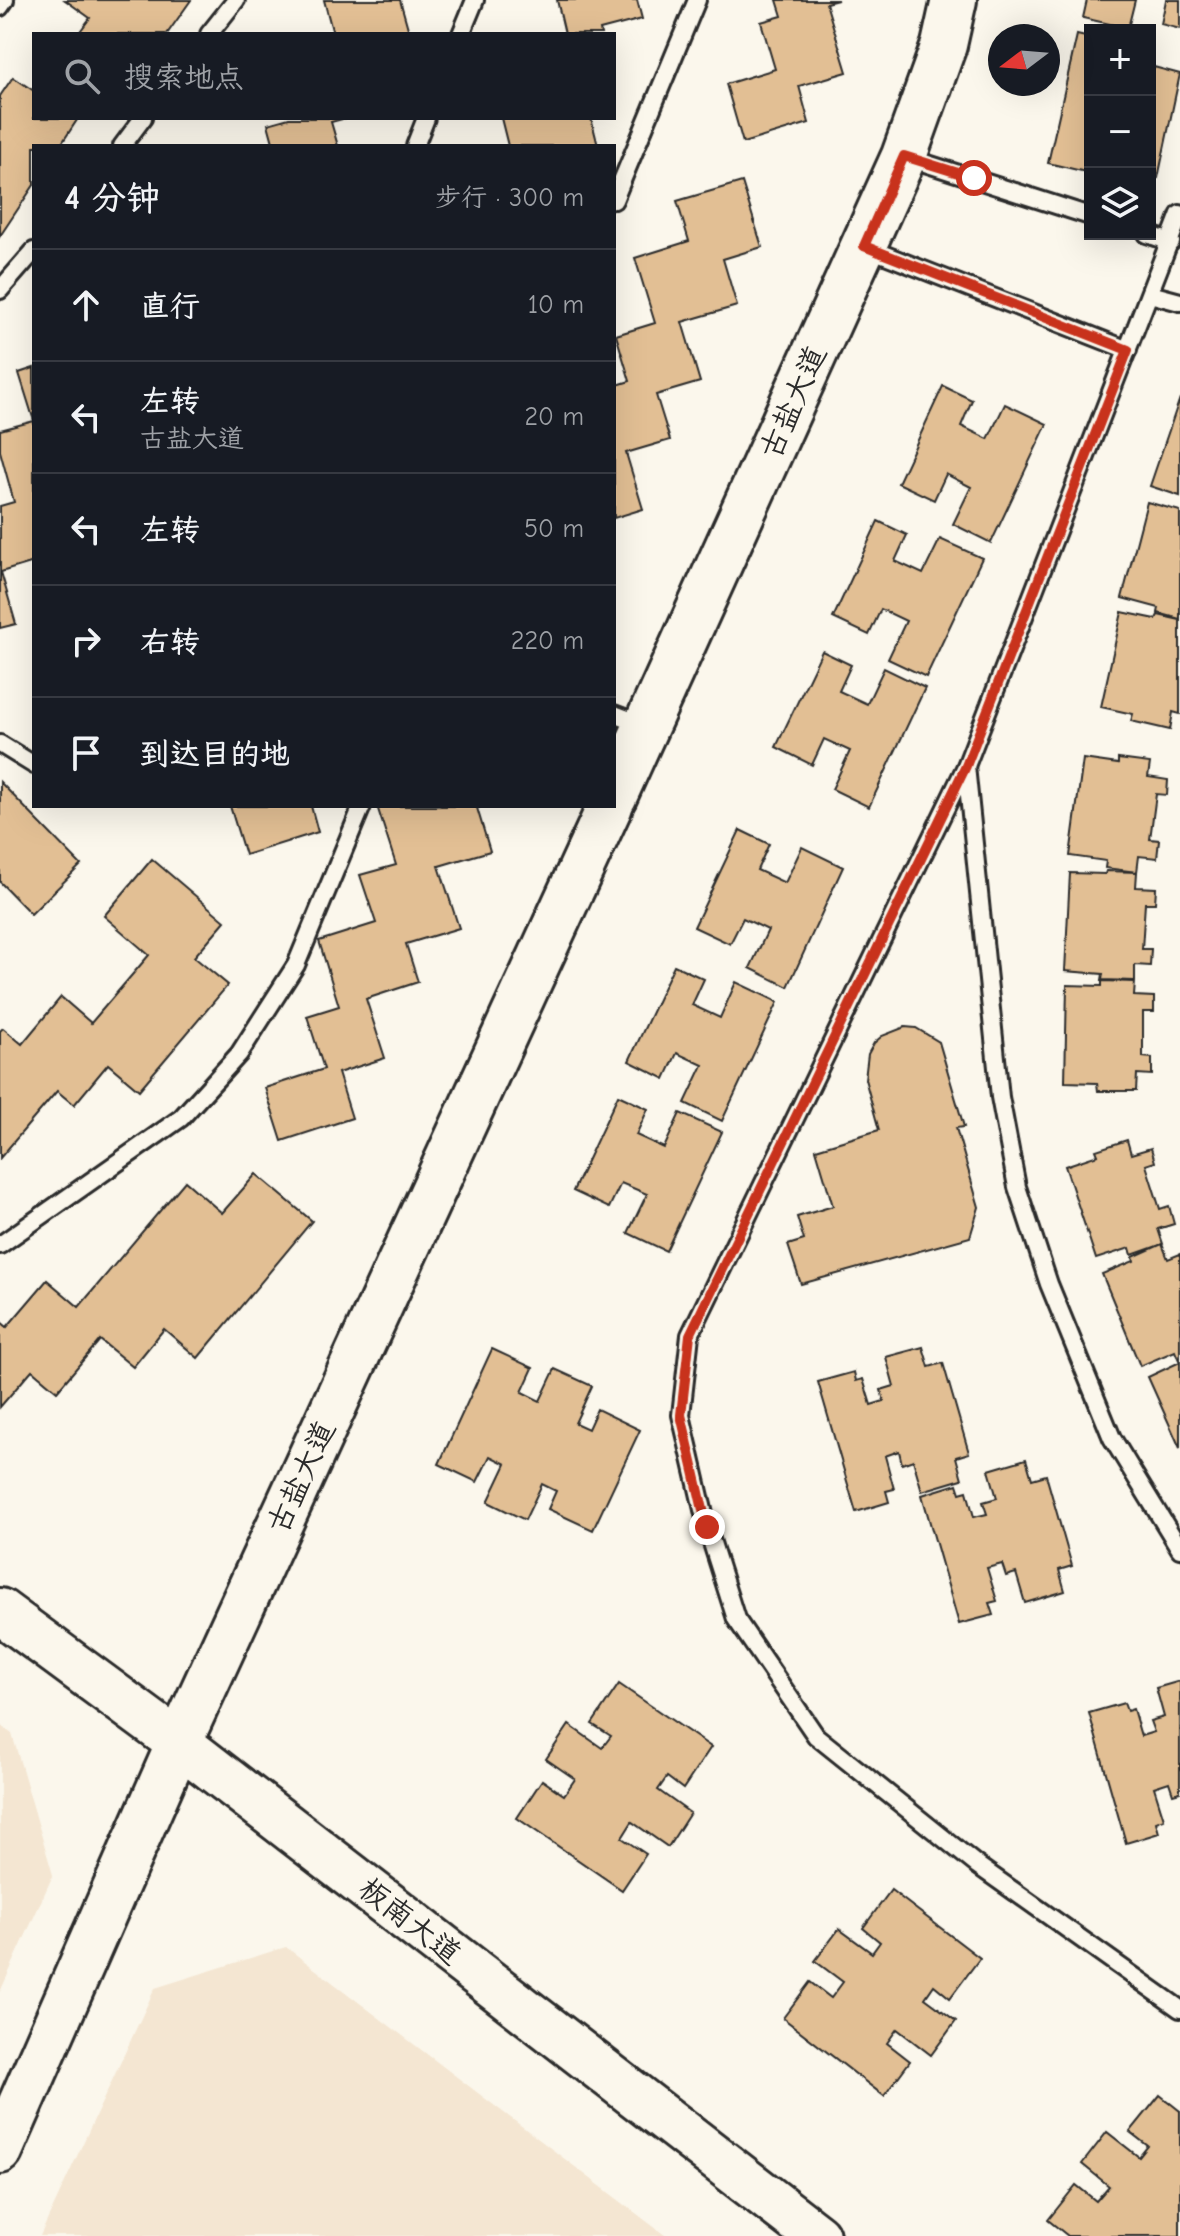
<!DOCTYPE html>
<html lang="zh">
<head>
<meta charset="utf-8">
<style>
  body { margin:0; font-family:"Comic Neue","LXGW WenKai TC",sans-serif; background:#242831; color:#f1f3f6 }
  .controls { position:absolute; right:24px; top:24px; display:grid; overflow:hidden; border-radius:0px; box-shadow:0 8px 32px #0002 }
  .controls button { width:72px; height:72px; display:grid; place-items:center; padding:0; border:0; border-bottom:2px solid #363941; background:#171b24; color:#f1f3f6; font:40px sans-serif }
  .compass { position:absolute; left:988px; top:24px; width:72px; height:72px; border-radius:50%; background:#171b24; box-shadow:0 8px 32px #0002; rotate:254deg }
  .stop { position:absolute; width:24px; height:24px; margin:-18px; border:6px solid #c8321e; border-radius:50%; background:#fff }
  .stop.end { background:#c8321e; border-color:#fff; box-shadow:0 2px 8px #0008 }
  .list { margin:0; padding:0; list-style:none }
  h2 { display:flex; justify-content:space-between; align-items:center; height:104px; margin:0; padding:0 32px; font-size:34px }
  h2 small { font-size:26px; font-weight:400; color:#9ea1a6 }
  .list li { display:grid; grid-template-columns:52px 1fr auto; gap:24px; align-items:center; box-sizing:border-box; height:112px; padding:0 32px; border-top:2px solid #363941 }
  .list b { display:block; font-size:30px; white-space:nowrap }
  .list p { margin:0; font-size:26px; white-space:nowrap; color:#9ea1a6 }
  .list em { font-size:26px; font-style:normal; color:#9ea1a6 }
  .icon { flex:none; width:44px; height:44px; fill:none; stroke:currentColor; stroke-width:2; stroke-linecap:round; stroke-linejoin:round }
  .map { position:relative; flex:none; width:1180px; height:2236px; overflow:hidden }
  .search { position:absolute; background:#171b24; box-shadow:0 8px 32px #0002; left:32px; top:32px; width:584px; height:88px; display:flex; align-items:center; gap:20px; box-sizing:border-box; padding:0 28px; border-radius:0px; color:#9ea1a6; font-size:30px }
  .panel { position:absolute; background:#171b24; box-shadow:0 8px 32px #0002; left:32px; top:144px; width:584px; height:664px; border-radius:0px }
  .map>svg:first-child { display:block }
  .built { fill:#f4e6d2 }
  .building { fill:#e2bf94; stroke:#2b2b2b; stroke-width:2 }
  .lines { fill:none; stroke-linecap:round; stroke-linejoin:round }
  .lane-casing { stroke:#2b2b2b; stroke-width:22 }
  .secondary-casing { stroke:#2b2b2b; stroke-width:50 }
  .lane { stroke:#fbf7ec; stroke-width:16 }
  .secondary { stroke:#fbf7ec; stroke-width:44 }
  .route { stroke:#c8321e; stroke-width:10 }
  .labels { text-anchor:middle; stroke-width:6; stroke-linejoin:round; paint-order:stroke }
  .street-label { font-size:30px; fill:#2b2b2b; stroke:#fbf7ec }
</style>
</head>
<body>
<div class="map">
<svg width="1180" height="2236" viewBox="0 0 1180 2236">
  <rect width="100%" height="100%" fill="#fbf7ec"/>
  <filter id="ink" filterUnits="userSpaceOnUse"><feTurbulence type="fractalNoise" baseFrequency=".0125" numOctaves="2"/><feDisplacementMap in="SourceGraphic" scale="16" xChannelSelector="R" yChannelSelector="G"/><feConvolveMatrix kernelMatrix="1 2 1 2 8 2 1 2 1" color-interpolation-filters="sRGB"/></filter>
  <g filter="url(#ink)">
    <g class="built">
      <path d="M0 1725 12 1734 53 1875 0 1992Z"/>
      <path d="M286 1947 666 2236H40L155 1988Z"/>
    </g>
    <g class="building">
      <path d="M65 0H191L167 34H78L90 18Z"/>
      <path d="M324 0H400L409 32 333 34Z"/>
      <path d="M557 0H637L642 19 600 30 601 34H565Z"/>
      <path d="M777 0H838L826 3 847 72 799 86 809 123 743 143 726 84 775 69 761 22 782 16Z"/>
      <path d="M1087 0H1135L1128 28 1083 18Z"/>
      <path d="M1166 0H1180V29L1161 24Z"/>
      <path d="M1077 35 1090 38V173L1048 163Z"/>
      <path d="M1150 66 1180 74 1158 178 1150 176Z"/>
      <path d="M13 77 34 91V118H74L77 120 60 146H34V185L0 236V96Z"/>
      <path d="M289 118H346L331 122 338 146H274L268 124Z"/>
      <path d="M501 118H591L598 146H508Z"/>
      <path d="M742 182 762 247 723 259 737 306 682 322 700 382 656 395 670 440 626 453 643 509 614 518V386L630 381 616 335 655 323 635 258 689 241 677 201Z"/>
      <path d="M34 368V562L1 572 16 624 0 628V506L14 502 0 451V430L34 421 19 373Z"/>
      <path d="M943 386 972 400 961 426 988 439 1005 404 1047 424 991 543 953 524 971 487 946 474 934 500 898 483Z"/>
      <path d="M1180 398V496L1150 486Z"/>
      <path d="M1147 502 1180 511V619L1158 613 1159 608 1122 598Z"/>
      <path d="M878 521 907 535 895 561 923 574 940 539 982 558 926 677 888 659 906 621 881 609 869 635 833 618Z"/>
      <path d="M1122 612 1156 619 1158 615 1180 620V714L1173 712 1170 730 1131 721 1133 714 1101 707Z"/>
      <path d="M822 651 851 665 839 691 867 704 884 668 925 688 869 807 832 789 850 751 824 739 812 765 776 747Z"/>
      <path d="M1083 759 1118 764V759L1150 763 1148 777 1168 780 1167 795 1156 794 1150 839 1159 840 1157 858 1139 856 1137 872 1105 868 1106 861 1070 856Z"/>
      <path d="M0 782 81 865 31 914 0 882Z"/>
      <path d="M230 806H311L318 832 245 855Z"/>
      <path d="M377 806H484L477 808 490 851 439 866 459 928 406 944 418 982 366 999 385 1058 338 1073 352 1118 282 1141 265 1088 324 1069 307 1016 339 1006 319 941 376 923 360 875 396 865Z"/>
      <path d="M740 830 769 844 757 870 785 883 802 847 843 867 788 987 750 968 768 930 743 918 730 944 694 927Z"/>
      <path d="M152 859 225 921 194 957 228 985 139 1090 108 1064 74 1105 57 1091 0 1158V1031L3 1028 22 1044 61 997 91 1023 149 955 104 916Z"/>
      <path d="M1106 871 1137 872 1136 887 1156 888 1155 903H1145L1142 949H1151L1150 966 1135 965V981L1102 980 1103 974 1065 971 1070 873 1105 874Z"/>
      <path d="M674 965 704 979 692 1005 720 1018 736 982 778 1002 722 1121 685 1103 703 1065 677 1053 665 1079 629 1061Z"/>
      <path d="M1102 981 1135 982 1134 996 1154 997V1012H1143V1057L1152 1058V1075L1137 1074 1136 1091H1098L1097 1083 1065 1082 1067 985 1102 986Z"/>
      <path d="M905 1027 916 1028 939 1042 964 1127 956 1128 979 1207 970 1237 801 1284 788 1245 804 1240 797 1217 833 1206 816 1149 879 1130 865 1079 868 1054 874 1043 882 1036Z"/>
      <path d="M618 1095 648 1109 636 1135 664 1148 680 1113 722 1132 666 1251 628 1233 647 1194 621 1183 609 1208 573 1191Z"/>
      <path d="M1127 1140 1131 1154 1151 1148 1155 1162 1146 1165 1160 1209 1169 1206 1174 1224 1158 1229 1163 1244 1132 1255 1130 1248 1096 1259 1065 1166 1098 1155 1096 1150Z"/>
      <path d="M256 1174 312 1221 198 1358 164 1329 133 1367 100 1340 57 1391 32 1370 0 1407V1321L7 1327 47 1280 79 1307 185 1181 222 1213Z"/>
      <path d="M1162 1244 1168 1259 1180 1254V1355L1177 1356 1175 1351 1140 1366 1102 1274 1134 1261 1133 1257Z"/>
      <path d="M923 1347 929 1367 943 1363 969 1453 956 1457 962 1479 922 1491 913 1460 902 1464 899 1451 885 1456 894 1489 886 1491 889 1502 856 1512 818 1382 854 1372 856 1381 863 1379 871 1405 884 1401 881 1390 894 1386 886 1357Z"/>
      <path d="M492 1349 533 1368 522 1392 540 1401 555 1369 592 1386 575 1423 588 1429 597 1409 640 1430 593 1530 548 1509 556 1491 542 1484 525 1520 488 1502 506 1464 490 1456 477 1482 439 1464Z"/>
      <path d="M1180 1357V1448L1148 1377 1180 1362 1178 1358Z"/>
      <path d="M1026 1459 1032 1479 1046 1475 1072 1566 1059 1570 1065 1591 1025 1603 1016 1573 1006 1576 1002 1564 987 1568 997 1601 989 1603 993 1615 959 1624 922 1495 957 1484 960 1493 967 1491 974 1517 987 1514 983 1502 997 1498 989 1470Z"/>
      <path d="M1180 1681V1792L1173 1794 1169 1782 1154 1787 1164 1819 1156 1822 1159 1833 1126 1843 1089 1713 1124 1703 1127 1711 1133 1709 1141 1736 1154 1732 1150 1721 1164 1717 1156 1688Z"/>
      <path d="M619 1684 711 1747 683 1789 667 1777 658 1790 690 1813 668 1847 632 1822 622 1838 646 1854 622 1890 517 1818 542 1780 564 1795 575 1779 546 1759 569 1725 602 1748 611 1736 592 1724Z"/>
      <path d="M891 1890 980 1958 950 1998 934 1985 925 1998 956 2021 931 2055 897 2029 887 2043 910 2061 884 2096 783 2018 810 1982 831 1998 843 1982 815 1961 839 1929 872 1953 880 1942 863 1928Z"/>
      <path d="M1160 2095 1180 2111V2236H1068L1048 2220 1076 2185 1096 2201 1109 2186 1082 2164 1107 2132 1139 2157 1148 2146 1130 2132Z"/>
    </g>
    <g class="lines">
      <g class="lane-casing">
        <g id="lane">
          <path d="M0 7 5 0"/>
          <path d="M209 34 236 0"/>
          <path d="M461 34 475 0"/>
          <path d="M122 146 143 118"/>
          <path d="M415 146 426 118"/>
          <path d="M906 157 1090 216"/>
          <path d="M614 200 697 0"/>
          <path d="M1180 214 966 766 690 1335 681 1415 707 1527 736 1619 816 1736 977 1865 1180 2009"/>
          <path d="M1147 234 1171 242"/>
          <path d="M865 247 1128 350"/>
          <path d="M0 290 34 251"/>
          <path d="M1150 294 1180 302"/>
          <path d="M614 714 646 726"/>
          <path d="M0 744 34 765"/>
          <path d="M966 766 1000 1097 1017 1187 1049 1284 1112 1438 1180 1549"/>
          <path d="M0 1245 181 1118 239 1054 296 965 362 806"/>
        </g>
      </g>
      <g class="secondary-casing">
        <g id="secondary">
          <path d="M614 797 904 156 944 45 954 0"/>
          <path d="M0 1611 179 1743 817 2236"/>
          <path d="M0 2151 179 1743 610 806"/>
        </g>
      </g>
      <use href="#lane" class="lane"/>
      <use href="#secondary" class="secondary"/>
    </g>
  </g>
  <g class="lines" filter="url(#ink)">
    <path class="route" d="M707 1527 681 1415 690 1335 966 766 1128 350 864 246 904 156 974 178"/>
  </g>
  <g class="labels">
    <g class="street-label">
      <text transform="translate(793 402) rotate(-66)" y="10">古盐大道</text>
      <text transform="translate(301 1477) rotate(-65)" y="10">古盐大道</text>
      <text transform="translate(410 1921) rotate(38)" y="10">板南大道</text>
    </g>
  </g>
</svg>
<div class="controls">
<button>+</button>
<button>−</button>
<button><svg class="icon" aria-label="layers" viewBox="0 0 24 24"><path d="M12 4l9 5-9 5-9-5zM3 14l9 5 9-5"/></svg></button>
</div>
<svg class="compass" viewBox="-18 -18 36 36"><path d="M0-13l5 13h-10z" fill="#e53935"/><path d="M0 13l5-13h-10z" fill="#9ea1a6"/></svg>
<div class="stop" style="left:974px;top:178px"></div>
<div class="stop end" style="left:707px;top:1527px"></div>
<div class="search"><svg class="icon" aria-label="search" viewBox="0 0 24 24"><circle cx="10" cy="10" r="6"/><path d="M15 15l6 6"/></svg>搜索地点</div>
<section class="panel">
<h2>4 分钟<small>步行 · 300 m</small></h2>
<ul class="list">
<li><svg class="icon" aria-label="ahead" viewBox="0 0 24 24"><path d="M12 20V5M6 11l6-6 6 6"/></svg><div><b>直行</b></div><em>10 m</em></li>
<li><svg class="icon" aria-label="left" viewBox="0 0 24 24"><path d="M17 20v-9H6M10 6l-5 5 5 5"/></svg><div><b>左转</b><p>古盐大道</p></div><em>20 m</em></li>
<li><svg class="icon" aria-label="left" viewBox="0 0 24 24"><path d="M17 20v-9H6M10 6l-5 5 5 5"/></svg><div><b>左转</b></div><em>50 m</em></li>
<li><svg class="icon" aria-label="right" viewBox="0 0 24 24"><path d="M7 20v-9h11M14 6l5 5-5 5"/></svg><div><b>右转</b></div><em>220 m</em></li>
<li><svg class="icon" aria-label="arrive" viewBox="0 0 24 24"><path d="M6 21V4h12l-3 4 3 4H6"/></svg><div><b>到达目的地</b></div></li>
</ul>
</section>
</div>
</body>
</html>
